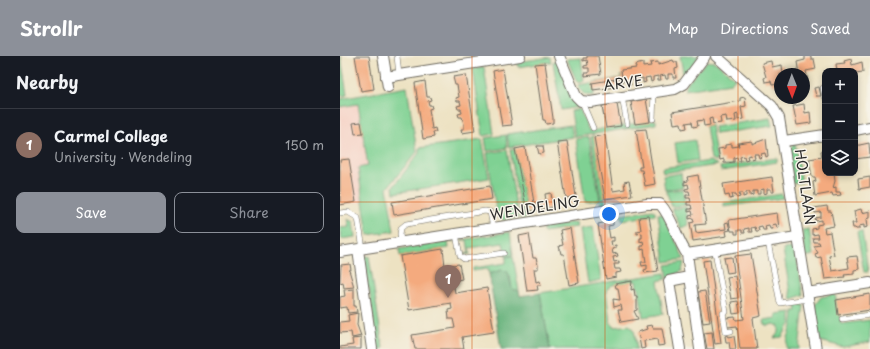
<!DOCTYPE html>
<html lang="en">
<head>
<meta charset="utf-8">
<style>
  body { margin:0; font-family:"Playpen Sans",sans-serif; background:#20242c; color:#f1f3f6 }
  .controls { position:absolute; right:12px; top:12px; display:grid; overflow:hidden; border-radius:8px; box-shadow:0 2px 6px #0003 }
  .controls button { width:36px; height:36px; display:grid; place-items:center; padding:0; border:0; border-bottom:1px solid #363941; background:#171b24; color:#f1f3f6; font:20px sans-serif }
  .compass { position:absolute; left:434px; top:12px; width:36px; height:36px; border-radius:50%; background:#171b24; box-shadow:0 2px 6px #0003; rotate:179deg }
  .you { position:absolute; left:269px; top:158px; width:14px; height:14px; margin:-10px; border:3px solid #fff; border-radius:50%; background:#1a73e8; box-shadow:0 0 0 6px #1a73e833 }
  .badge { display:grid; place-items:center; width:26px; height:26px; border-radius:50%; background:#8c9099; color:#fff; font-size:13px; font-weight:700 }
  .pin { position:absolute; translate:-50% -33px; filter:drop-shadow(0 1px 2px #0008) }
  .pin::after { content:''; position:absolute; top:21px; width:14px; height:12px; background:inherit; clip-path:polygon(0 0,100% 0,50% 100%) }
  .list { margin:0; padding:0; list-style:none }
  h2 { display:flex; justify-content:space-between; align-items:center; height:52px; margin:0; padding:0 16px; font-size:17px }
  h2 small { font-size:13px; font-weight:400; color:#9ea1a6 }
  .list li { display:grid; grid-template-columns:26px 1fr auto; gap:12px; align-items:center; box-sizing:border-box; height:72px; padding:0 16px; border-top:1px solid #363941 }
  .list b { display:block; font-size:15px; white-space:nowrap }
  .list p { margin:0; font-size:13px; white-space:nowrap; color:#9ea1a6 }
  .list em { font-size:13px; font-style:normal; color:#9ea1a6 }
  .actions { display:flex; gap:8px; padding:12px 16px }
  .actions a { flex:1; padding:9px 0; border:1px solid #8c9099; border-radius:8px; text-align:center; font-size:14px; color:#8c9099 }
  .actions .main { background:#8c9099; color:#fff }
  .icon { flex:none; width:22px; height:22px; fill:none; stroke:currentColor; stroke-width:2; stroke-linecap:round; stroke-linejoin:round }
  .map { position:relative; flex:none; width:530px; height:293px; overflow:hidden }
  header { display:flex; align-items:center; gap:24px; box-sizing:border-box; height:56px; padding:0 20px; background:#8c9099; color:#fff }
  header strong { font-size:19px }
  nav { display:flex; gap:22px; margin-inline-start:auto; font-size:14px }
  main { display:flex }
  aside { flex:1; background:#171b24 }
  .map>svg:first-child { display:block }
  .built { fill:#f6d1c5 }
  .green { fill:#7fd193; stroke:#557e5f }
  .forest { fill:#67b37d; stroke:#496f54 }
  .building { fill:#f4aa7e }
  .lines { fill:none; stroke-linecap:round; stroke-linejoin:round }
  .lane-casing { stroke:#6f6b60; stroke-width:6 }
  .street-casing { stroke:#6f6b60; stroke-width:12 }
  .lane { stroke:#fff; stroke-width:5 }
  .street { stroke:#fff; stroke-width:10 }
  .grid { fill:none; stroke:#d5540f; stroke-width:1; stroke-opacity:0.55 }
  .labels { text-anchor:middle; stroke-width:3; stroke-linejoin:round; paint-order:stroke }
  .street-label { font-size:14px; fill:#2b2b2b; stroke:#f7f3e8 }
</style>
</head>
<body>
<header>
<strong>Strollr</strong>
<nav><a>Map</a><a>Directions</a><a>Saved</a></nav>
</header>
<main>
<aside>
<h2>Nearby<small></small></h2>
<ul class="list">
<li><span class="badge" style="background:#8d6e63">1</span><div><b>Carmel College</b><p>University · Wendeling</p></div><em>150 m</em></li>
</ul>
<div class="actions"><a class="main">Save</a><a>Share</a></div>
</aside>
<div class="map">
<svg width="530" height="293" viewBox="0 0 530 293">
  <rect width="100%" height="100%" fill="#f7f3e8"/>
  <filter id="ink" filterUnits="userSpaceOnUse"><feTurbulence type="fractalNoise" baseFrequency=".025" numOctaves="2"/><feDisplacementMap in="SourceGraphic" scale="8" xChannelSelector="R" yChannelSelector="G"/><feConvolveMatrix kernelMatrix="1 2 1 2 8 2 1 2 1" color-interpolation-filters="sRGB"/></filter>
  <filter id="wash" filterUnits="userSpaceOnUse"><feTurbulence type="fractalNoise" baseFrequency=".012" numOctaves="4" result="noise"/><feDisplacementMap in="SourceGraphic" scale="16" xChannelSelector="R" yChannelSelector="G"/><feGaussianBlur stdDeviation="0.9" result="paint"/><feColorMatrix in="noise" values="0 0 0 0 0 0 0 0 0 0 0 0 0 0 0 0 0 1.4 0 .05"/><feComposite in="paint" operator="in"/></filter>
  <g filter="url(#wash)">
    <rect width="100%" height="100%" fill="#ede2c2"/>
    <path class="built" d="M18 48 28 110 18 112 23 146 0 149V51Z"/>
    <g class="green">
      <path d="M0 0H1L7 39 0 40Z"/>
      <path d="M340 0H359L344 21Z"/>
      <path d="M210 1 211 6 178 11 177 6Z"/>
      <path d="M241 2 244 25 237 26 227 3Z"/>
      <path d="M218 5 238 51 221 54 213 6Z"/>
      <path d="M367 5 375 6 395 22 391 27 345 34V30Z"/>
      <path d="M144 11 154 78 143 80 133 13Z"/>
      <path d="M281 19 282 22 253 27 254 39C244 41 242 37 238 29L281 22Z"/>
      <path d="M67 31 77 96 47 132 54 175 28 179 18 112 28 110 18 48 0 51V43Z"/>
      <path d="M240 53 249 75 316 64V68L235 81 231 55Z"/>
      <path d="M430 62 432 70 375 78 374 71Z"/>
      <path d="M231 69 233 81 169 91 167 78Z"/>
      <path d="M371 69 377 105 371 103 366 70Z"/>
      <path d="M166 79 167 92 147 95 145 82Z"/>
      <path d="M254 80 266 150H262L251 81Z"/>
      <path d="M249 81 260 144 245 146 236 83Z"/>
      <path d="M142 83 149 122 54 137 53 131 79 97V92Z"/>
      <path d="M355 84 358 104 338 107 335 87Z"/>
      <path d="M455 87 462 126 453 128 449 95Z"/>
      <path d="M170 93H175L188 162 181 163Z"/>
      <path d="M167 94 178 162 163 164 157 160 147 97Z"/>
      <path d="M437 102V106L381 115 380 111Z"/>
      <path d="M370 105 378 109 323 117 322 112Z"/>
      <path d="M341 117 343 131 325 134 323 120Z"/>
      <path d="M343 133 345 149 332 151 326 135Z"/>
      <path d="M442 138 443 142 384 151V147Z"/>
      <path d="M346 151 348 169 341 172 332 153Z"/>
      <path d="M313 154 315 155V159L282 164 281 159Z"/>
      <path d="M318 158H323L344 203 325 206Z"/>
      <path d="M7 163 13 166 15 181 1 183 0 172 9 171Z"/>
      <path d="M236 166 237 171 203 176V171Z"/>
      <path d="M253 171 261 224 248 227 240 173Z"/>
      <path d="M469 173 473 199 465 201 462 174Z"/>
      <path d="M522 175 528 216H524L517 176Z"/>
      <path d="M170 176 173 199 166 200 163 187 129 192 130 198 123 199 129 197 127 184H121Z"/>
      <path d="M115 185 108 186 109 192 60 200 59 193Z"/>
      <path d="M453 192 456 197 463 239 451 243 443 193Z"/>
      <path d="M29 200 43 292V293H36L35 287H37L29 231H26V227L28 226 25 205H23L22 201Z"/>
      <path d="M173 200 179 235 172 233 170 220 162 214 149 218 148 213 133 215V212L166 207V201Z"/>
      <path d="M344 206 342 215 328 222 326 209Z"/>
      <path d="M325 217 326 223 318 225 323 258 303 261 299 233 297 231 296 225 272 229 266 234 270 267 275 271 289 269 294 273 297 293H210L200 237Z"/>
      <path d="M495 238 501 268 530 264V286L503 291 480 285 475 249 481 241Z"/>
      <path d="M456 248 464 249 459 293H447C445 280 456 270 453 255H457Z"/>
      <path d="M451 256V267L442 281 434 282 439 276V270L433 268 428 270 424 268 423 264 436 262V258Z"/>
    </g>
    <path class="forest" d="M162 214 168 216 172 233 179 235 180 240 200 237 210 293H161L149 218Z"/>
    <g id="blocks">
      <g class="building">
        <path d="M15 0H29L34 33 21 35Z"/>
        <path d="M247 0H258L261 18 245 20V17H249V12H244V10L248 9 247 4 243 5V2H247Z"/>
        <path d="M465 0H471V3H474L476 13 466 15 468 24 464 25V18H459L457 6 465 4Z"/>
        <path d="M511 3 512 9 522 6 523 16 515 17V15H497L496 8 505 7 504 5Z"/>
        <path d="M333 4 334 6H337L338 12 335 13 336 22H333V18H328V23H326L325 19 320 20 321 24H318V20L313 21V25L311 26 310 21 305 22 306 26 303 27V22L298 23V27L296 28 295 23 290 24 291 29H288V25H282L283 30 253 34 252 27 282 22 281 14 296 12 295 9 303 7V11L311 10 310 7 318 6V9Z"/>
        <path d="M431 5 432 11 442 9 443 18H440V28L432 29 431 25 425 26 424 22 426 21 422 7Z"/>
        <path d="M205 7 213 62V67L206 68 205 64H203L195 8Z"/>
        <path d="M163 13 172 69 162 70 153 15Z"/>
        <path d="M126 19 135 75 122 77 121 73H124V68L122 61H119L118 58 122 57 121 53H118L117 50 121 49 120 45H117L116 42 119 41 117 29H115L113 21Z"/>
        <path d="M85 25 87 41H90L91 44 88 45 89 49H91L92 52 89 53 92 73 95 72 96 76H93L94 81 83 83 75 27Z"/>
        <path d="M479 31 481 40H476L474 32Z"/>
        <path d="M405 41 406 50 401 51 403 63 398 64V58L395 59 396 65 387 66 386 60 380 61 381 67 373 68 372 62 369 63 370 69 364 70 363 64 357 65 358 70 353 71 352 66 346 67 347 72 342 73 341 67 334 68 332 56 400 45V42Z"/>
        <path d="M306 43 310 66 295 68 291 46Z"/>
        <path d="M277 48 281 70 266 72 262 50Z"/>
        <path d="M464 48 465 57 470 56 471 67 457 69 453 50Z"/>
        <path d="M21 66 23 77 15 78 13 67Z"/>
        <path d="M306 73 315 128 305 130 302 114H299V111H302L296 74Z"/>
        <path d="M265 79 273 135 285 133 284 126 289 125 292 139 265 143 254 81Z"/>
        <path d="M426 83 428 100 426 101 425 97 421 98 422 101 419 102 418 98H414L415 102 412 103 411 99 407 100 408 103 405 104 404 100 400 101 401 105H398L397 101 394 102V106L387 107H384V103L380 104 378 93 385 92V89L392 88V91L399 90 398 87 412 85V88Z"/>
        <path d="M227 85 236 140 226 142 217 86Z"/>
        <path d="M529 87 530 101 515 103V90Z"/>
        <path d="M197 90H203L204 97 199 98Z"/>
        <path d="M185 91 194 147 206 145 205 138 211 137 213 151 187 156 175 93Z"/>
        <path d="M485 94V117H494L495 125 493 132 496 131V136H500L501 139 493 140 492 137 475 140 473 126 476 125 475 121H472L469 103 482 101 481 95Z"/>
        <path d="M9 103 16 146 0 149V104Z"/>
        <path d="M358 119 366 168 355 169 356 177 386 173 385 167 388 166 390 174 386 175 387 180 353 185 350 167 354 166 353 162 349 163V160L353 159 352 155 348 156V153H352L351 149H347V146H351L350 142H346V139H350L349 135H345V133L349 132 348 128 344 129V126L348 125 347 121Z"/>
        <path d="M432 121 434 136H431V133H427V137L424 138V133L420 134V138H417V135H413V139L410 140V136H406V140L403 141V137H399L400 141 397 142 396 138H392L393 142 390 143 389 139 385 140 383 128Z"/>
        <path d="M530 121V131L519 133 518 123Z"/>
        <path d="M150 130 152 143 54 159 52 146Z"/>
        <path d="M487 150 488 155H491L494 170 484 172 485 177 490 176 494 199 489 200 492 215 509 212 507 201 517 200 519 213 514 214V218L504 219 505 221 485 223 481 201 476 202 475 198 478 197 474 190 480 189 479 186H474L473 182H479L478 178 472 179V173L477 172V169L482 168V164L476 165 475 162 481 161V156L475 157 474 152Z"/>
        <path d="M521 153 522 157 530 155V162L527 163 528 171 524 172V169L519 170V173H516L515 172H513L512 167H516L514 155Z"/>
        <path d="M437 157 439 172H437L436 168 432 169 433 173H430L429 169 425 170 426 174H423L422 170 418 171 419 175H416L415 171 411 172 412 176H409V172L404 173 405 177H402V174H398V178H395V175H391L389 164Z"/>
        <path d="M309 160 318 215 305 217 304 214 307 213V209L302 210 301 206H306L304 193 301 194V190H304L303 185 300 186V182H302V177L297 178V175L301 174 299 161Z"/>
        <path d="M273 165V169L268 170 270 182 274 181V185H271L272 190 276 189V192L272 193 273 198 277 197 278 200 273 201 274 206 279 205V208H274L275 213H280L281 216 276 217V221L266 223 258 168Z"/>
        <path d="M230 172 239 227 229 229 224 198H221L219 190 223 189 220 174Z"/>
        <path d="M189 178 193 202H196L198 209V213H194L196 226 200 225 201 229H197L198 234 187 235 179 180Z"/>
        <path d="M103 193 105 210 119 208 122 223 113 225 115 237 147 232 154 276 122 281 124 293H75L72 279 115 272 113 263H109L108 254 112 253 111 247 69 254 60 200Z"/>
        <path d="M411 198 421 260 413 262 417 293H400L397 270 388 271 386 262 395 261 396 264 404 263 395 200Z"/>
        <path d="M392 201 394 216 387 217 384 202Z"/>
        <path d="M370 204 381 287 375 288 363 205Z"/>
        <path d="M10 208 11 214H9L14 231 4 232 3 226 0 227 1 209Z"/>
        <path d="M395 220 398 242 391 243 387 221Z"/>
        <path d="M292 225 291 234 294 233 295 240H297V254L294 255 298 263 281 266 278 254H282L281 249 274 251 273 243 280 244 278 232H276L275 228Z"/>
        <path d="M14 233V250H16L17 256 8 257 7 251 0 252V241L5 240 4 234Z"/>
        <path d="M365 235 370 266 363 267 358 236Z"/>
        <path d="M530 238V254L498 259 496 244Z"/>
        <path d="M398 245 400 257 393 258 391 246Z"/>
        <path d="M18 257 17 269 21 280 12 282 11 276 0 277V266L9 265 8 259Z"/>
        <path d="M312 269 313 272H322L325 289 318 290 317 283 312 284 304 285 305 292 301 293 298 276 307 273 306 270Z"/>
        <path d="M372 276 374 293H367L364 277Z"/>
        <path d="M388 279V281L394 280 396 293H390L389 286H386L385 280Z"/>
        <path d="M21 282V293H0V291L13 289 12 283Z"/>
      </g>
    </g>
  </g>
  <g filter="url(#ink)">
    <use href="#blocks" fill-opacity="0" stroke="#6f6b60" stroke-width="1"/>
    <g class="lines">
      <g class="lane-casing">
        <g id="lane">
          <path d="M57 0 59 19"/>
          <path d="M485 31 483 32 485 41"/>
          <path d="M282 41 287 68"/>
          <path d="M242 46 253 72"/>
          <path d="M313 63 314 36"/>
          <path d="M0 157 8 156 18 162 23 193"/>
          <path d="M116 178 120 200 124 203 164 197"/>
          <path d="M61 186 60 178 61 172 66 168 145 155 150 156 153 172"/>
          <path d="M428 186 440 247 468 243"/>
          <path d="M375 195 386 256 383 257 386 276 391 275"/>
          <path d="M502 263 530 259"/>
        </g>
      </g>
      <g class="street-casing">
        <g id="street">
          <path d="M43 0 48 31"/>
          <path d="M219 0 236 40 241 45 250 46 335 33 344 28 365 0"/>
          <path d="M376 0 432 50 439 62 476 293"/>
          <path d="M46 21 180 0"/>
          <path d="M515 74 530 71"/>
          <path d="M444 85 485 79"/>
          <path d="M18 194 32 293"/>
          <path d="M0 196 307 148H320C333 162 336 182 347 198L360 293"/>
          <path d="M347 198 457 181"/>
          <path d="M467 237 530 227"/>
          <path d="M340 293 329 225 349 221"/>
        </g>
      </g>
      <use href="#lane" class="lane"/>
      <use href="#street" class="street"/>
    </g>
  </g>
  <path class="grid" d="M132 0V293M265 0V293M398 0V293M0 146H530"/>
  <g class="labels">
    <g class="street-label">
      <text transform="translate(283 27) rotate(-8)" y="5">ARVE</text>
      <text transform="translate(465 131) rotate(82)" y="5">HOLTLAAN</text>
      <text transform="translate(195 152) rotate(-9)" y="5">WENDELING</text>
    </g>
  </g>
</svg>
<div class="controls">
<button>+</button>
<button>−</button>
<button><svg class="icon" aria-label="layers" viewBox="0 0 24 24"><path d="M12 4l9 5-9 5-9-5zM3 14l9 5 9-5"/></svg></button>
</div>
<svg class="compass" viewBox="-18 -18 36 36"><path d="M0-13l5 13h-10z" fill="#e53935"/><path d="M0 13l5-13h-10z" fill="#9ea1a6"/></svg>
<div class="you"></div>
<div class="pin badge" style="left:108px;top:242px;background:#8d6e63">1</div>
</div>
</main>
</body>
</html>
